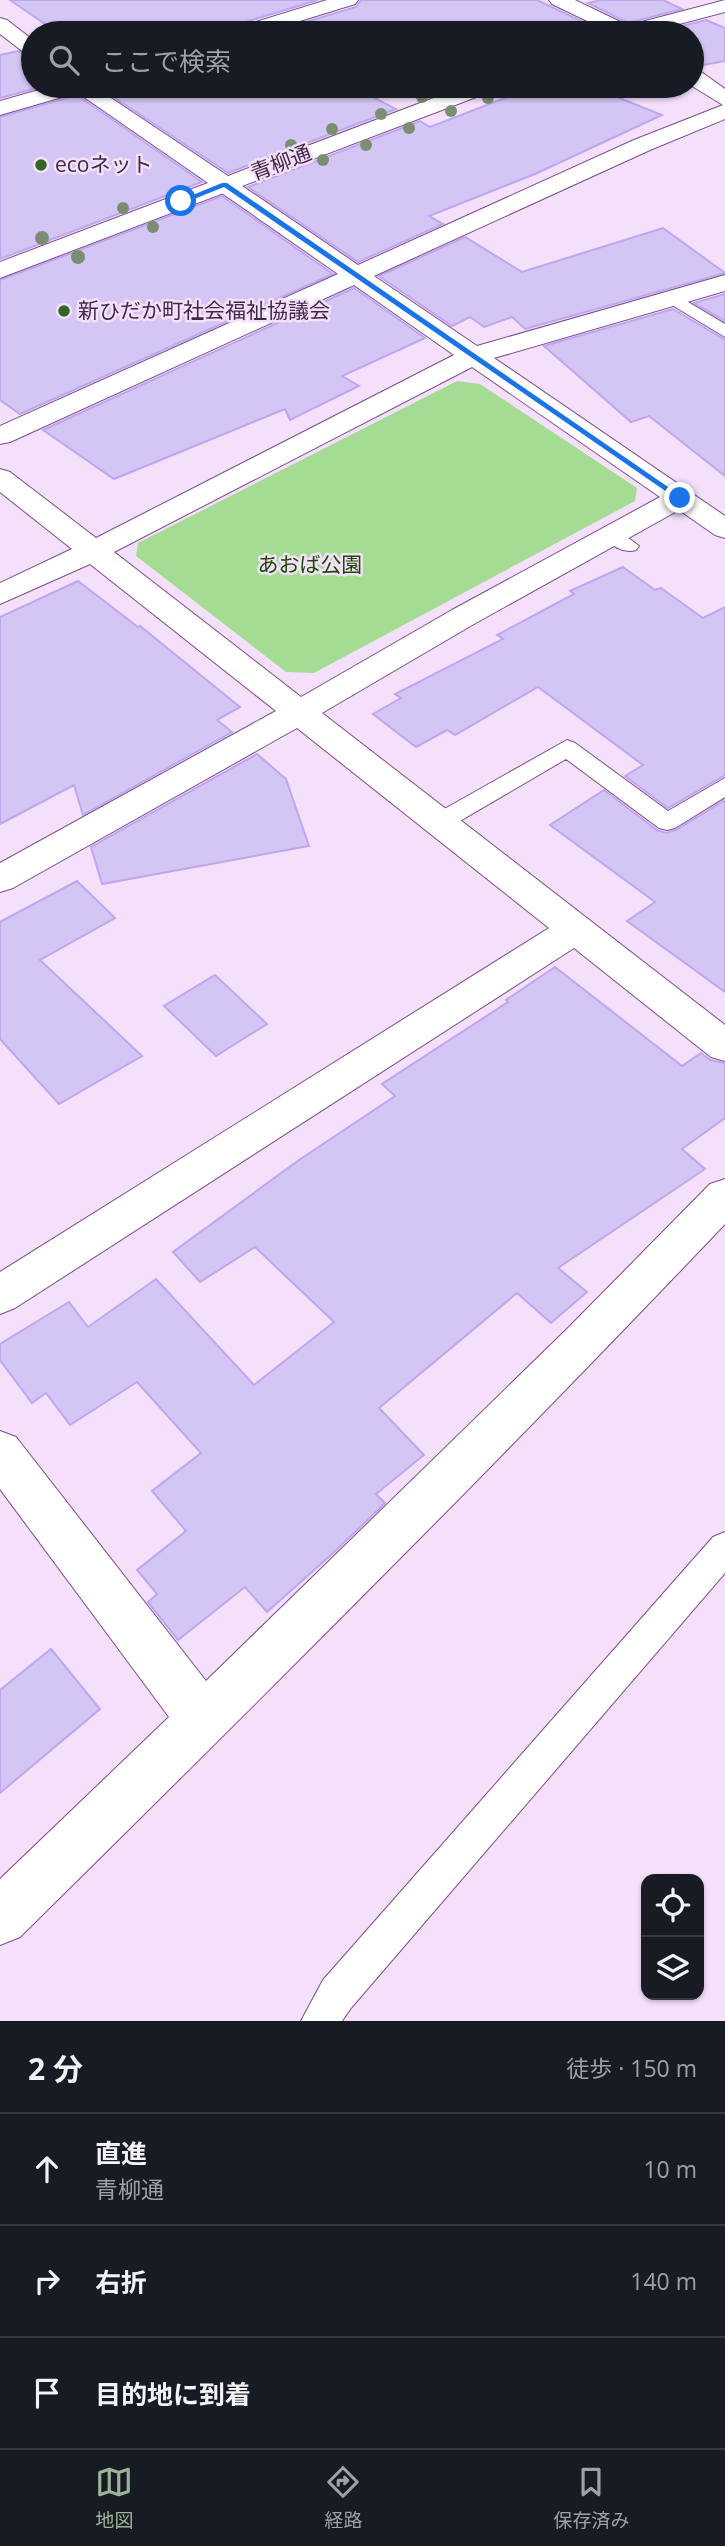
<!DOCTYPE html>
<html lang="ja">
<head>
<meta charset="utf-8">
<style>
  body { margin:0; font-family:"Open Sans","Noto Sans JP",sans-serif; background:#242831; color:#f1f3f6 }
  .controls { position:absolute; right:21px; bottom:21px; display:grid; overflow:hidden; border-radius:14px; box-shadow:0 2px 5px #0004 }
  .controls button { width:63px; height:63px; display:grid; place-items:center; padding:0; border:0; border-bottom:2px solid #363941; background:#171b24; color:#f1f3f6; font:35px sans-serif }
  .stop { position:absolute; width:21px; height:21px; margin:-16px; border:5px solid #1a73e8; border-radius:50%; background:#fff }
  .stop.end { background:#1a73e8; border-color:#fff; box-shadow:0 2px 7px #0008 }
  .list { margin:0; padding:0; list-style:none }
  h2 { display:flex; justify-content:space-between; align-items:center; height:91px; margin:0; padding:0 28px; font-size:30px }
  h2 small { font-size:23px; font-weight:400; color:#9ea1a6 }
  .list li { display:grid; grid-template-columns:46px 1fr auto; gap:21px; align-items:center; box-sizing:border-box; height:112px; padding:0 28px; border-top:2px solid #363941 }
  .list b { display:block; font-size:26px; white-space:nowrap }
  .list p { margin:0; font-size:23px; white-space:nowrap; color:#9ea1a6 }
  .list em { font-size:23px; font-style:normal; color:#9ea1a6 }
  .icon { flex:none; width:38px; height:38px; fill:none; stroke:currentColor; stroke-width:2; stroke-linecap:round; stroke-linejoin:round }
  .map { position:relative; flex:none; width:725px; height:2021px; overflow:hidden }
  .search { position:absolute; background:#171b24; box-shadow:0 2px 5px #0004; left:21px; right:21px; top:21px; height:77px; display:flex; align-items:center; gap:18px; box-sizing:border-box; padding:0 24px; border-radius:38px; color:#9ea1a6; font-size:26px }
  .sheet { height:427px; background:#171b24 }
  nav { display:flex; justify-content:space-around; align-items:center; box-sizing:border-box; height:98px; border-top:2px solid #363941; background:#171b24; font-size:19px; color:#9ea1a6 }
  nav a { display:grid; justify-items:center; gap:4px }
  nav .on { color:#9cb398 }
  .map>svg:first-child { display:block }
  .green { fill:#a5dc94 }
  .building { fill:#d3c6f4; stroke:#bea6f1; stroke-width:2 }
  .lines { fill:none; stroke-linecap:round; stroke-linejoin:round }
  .lane-casing { stroke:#7c4d89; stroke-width:2 }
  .street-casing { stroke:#7c4d89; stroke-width:2 }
  .secondary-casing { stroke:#7c4d89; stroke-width:2 }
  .lane { fill:#fff; fill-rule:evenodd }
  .street { fill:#fff; fill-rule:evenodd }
  .secondary { fill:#fff; fill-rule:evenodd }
  .tree { fill:#7c8e71 }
  .route { fill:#1a73e8 }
  .poi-dot { fill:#356424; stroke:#f5e0fc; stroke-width:2.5 }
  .labels { text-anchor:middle; stroke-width:5; stroke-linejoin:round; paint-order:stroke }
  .far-street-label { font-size:21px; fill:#3f2a45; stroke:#f5e0fc }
  .far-poi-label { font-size:21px; fill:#3f2a45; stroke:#f5e0fc; text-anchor:start }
  .far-park-label { font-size:21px; fill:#194a00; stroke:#f5e0fc }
</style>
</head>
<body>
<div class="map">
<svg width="725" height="2021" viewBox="0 0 725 2021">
  <rect width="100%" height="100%" fill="#f5e0fc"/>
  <path class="green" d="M457 381 480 384 637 488 635 501 314 673 286 672 136 556 138 543Z"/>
  <g class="building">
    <path d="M10 0H318L232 26 227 33H58Z"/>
    <path d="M361 0H537L606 33H454L440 27 422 33H269L356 7Z"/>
    <path d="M601 0H663L682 9 628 23 588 3Z"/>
    <path d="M706 20 725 28V61L692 67V33H654Z"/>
    <path d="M18 51 33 58V86H44L0 98V55Z"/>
    <path d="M97 86H352L396 109 228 173Z"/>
    <path d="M536 86H590L662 115 535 174 429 216 443 224 358 262 248 187 420 121 430 127Z"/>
    <path d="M77 95 202 182 0 259V117Z"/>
    <path d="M222 196 333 274 20 414 0 400V280Z"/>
    <path d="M663 228 725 273 525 329 512 317 484 327 470 317 452 326 379 276 465 237 522 272Z"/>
    <path d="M354 288 425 338 342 376 359 386 290 420 285 409 114 479 43 430Z"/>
    <path d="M725 294V321L694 303Z"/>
    <path d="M673 309 725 340V476L649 416 631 422 544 346Z"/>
    <path d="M623 567 655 590 661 588 703 618 725 607V775L668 808 625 776 643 765 538 687 455 735 447 730 416 747 373 714 401 698 395 694 503 639 497 635 574 594 570 591Z"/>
    <path d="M78 581 138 627 140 626 240 707 217 720 232 732 83 815 74 785 0 824V617Z"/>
    <path d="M257 754 286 779 309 846 102 884 91 847Z"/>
    <path d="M604 790 657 830 666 833 676 830 725 800V992L627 921 655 902 550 825Z"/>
    <path d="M77 881 115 918 40 960 142 1056 59 1104 0 1039V922Z"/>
    <path d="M555 967 682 1066 701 1053 710 1060 725 1063V1118L682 1149 705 1169 558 1268 587 1292 551 1323 517 1293 379 1408 424 1455 376 1494 385 1503 332 1554 267 1612 245 1587 178 1640 148 1602 157 1594 137 1570 186 1531 152 1491 201 1453 137 1382 70 1425 46 1393 32 1403 0 1360V1344L69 1302 88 1327 156 1279 254 1385 334 1322 255 1247 200 1282 173 1252 299 1160 395 1096 382 1084 508 1002 506 1000Z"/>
    <path d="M215 975 267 1024 216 1056 164 1006Z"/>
    <path d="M51 1649 100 1709 0 1793V1690Z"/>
  </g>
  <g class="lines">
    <g class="lane-casing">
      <g id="lane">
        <path d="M673 293 725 324V337L667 302 664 298Z"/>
        <path d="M612 529 619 531 639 546 636 550C623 554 610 545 602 535L605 531Z"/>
        <path d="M567 740 575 743 668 811 725 778V797L675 828 667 830 659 828 566 759 448 828 440 830 432 828 428 822 432 816Z"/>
        <path d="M725 1532V1573L351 2008 342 2021H301L323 1980 713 1537Z"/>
      </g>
    </g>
    <g class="street-casing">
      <g id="street">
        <path d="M327 0H358L355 4 261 33H230L233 29Z"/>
        <path d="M549 0H575L635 29 638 33H612L552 4Z"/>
        <path d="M692 70 700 71 725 89V119L650 150 374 276 477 346 725 275V291L494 358 725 516V538L715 535 679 510 474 624 322 713 725 1025V1061L711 1057 574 948 15 1308 0 1314V1272L549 928 297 728 13 888 0 892V863L276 711 90 564 0 604V583L72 549 0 492V469L10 472 96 538 454 355 354 285 10 442 0 444V426L338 274 216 189 212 184 216 179H232L358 265 634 140 723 105 692 86ZM472 367 660 497 452 610 301 697 114 552Z"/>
        <path d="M53 86H86L83 91 0 115V101Z"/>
        <path d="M725 1179V1224C495 1466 258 1702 20 1937L0 1945V1879L169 1717 0 1489V1431L16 1437 206 1681 568 1328 710 1184Z"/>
      </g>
    </g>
    <g class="secondary-casing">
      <g id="secondary">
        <path d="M725 0V12L645 33H612L615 29Z"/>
        <path d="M0 18 7 20 33 40V56L26 54 0 34Z"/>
        <path d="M68 86H93L228 176 465 86H495L492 91 0 278V262L208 183Z"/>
      </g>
    </g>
    <use href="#lane" class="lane"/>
    <use href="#street" class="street"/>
    <use href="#secondary" class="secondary"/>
  </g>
  <g class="tree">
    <circle cx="422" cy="97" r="6"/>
    <circle cx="488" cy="98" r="6"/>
    <circle cx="451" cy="111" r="6"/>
    <circle cx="381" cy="114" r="6"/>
    <circle cx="409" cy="128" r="6"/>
    <circle cx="332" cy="129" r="6"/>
    <circle cx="291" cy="145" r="6"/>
    <circle cx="366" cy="145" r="6"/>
    <circle cx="323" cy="160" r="6"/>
    <circle cx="123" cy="208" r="6"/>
    <circle cx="153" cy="227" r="6"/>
    <circle cx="42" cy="238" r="7"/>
    <circle cx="78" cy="257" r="7"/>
  </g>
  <path class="route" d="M222 183H227L684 498 677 499 224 187 184 203 178 201Z"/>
  <g class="poi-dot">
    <circle cx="41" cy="165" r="7"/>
    <circle cx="64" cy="311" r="7"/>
  </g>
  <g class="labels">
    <g class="far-street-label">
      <text transform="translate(281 163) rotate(-21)" y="7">青柳通</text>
    </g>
    <g class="far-poi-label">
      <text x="55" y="172">ecoネット</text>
      <text x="78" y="318">新ひだか町社会福祉協議会</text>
    </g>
    <g class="far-park-label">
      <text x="310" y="572">あおば公園</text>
    </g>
  </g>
</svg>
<div class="controls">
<button><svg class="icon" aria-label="locate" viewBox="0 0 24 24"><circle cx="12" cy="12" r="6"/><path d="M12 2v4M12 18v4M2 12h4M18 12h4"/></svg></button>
<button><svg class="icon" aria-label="layers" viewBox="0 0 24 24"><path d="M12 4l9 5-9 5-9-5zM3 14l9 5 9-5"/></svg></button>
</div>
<div class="stop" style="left:181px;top:201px"></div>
<div class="stop end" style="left:680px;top:498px"></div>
<div class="search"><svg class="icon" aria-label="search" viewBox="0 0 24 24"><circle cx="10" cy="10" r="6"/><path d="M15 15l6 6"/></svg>ここで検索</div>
</div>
<section class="sheet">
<h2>2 分<small>徒歩 · 150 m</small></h2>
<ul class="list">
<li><svg class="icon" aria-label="ahead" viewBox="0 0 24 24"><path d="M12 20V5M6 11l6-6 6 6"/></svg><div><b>直進</b><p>青柳通</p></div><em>10 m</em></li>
<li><svg class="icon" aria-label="right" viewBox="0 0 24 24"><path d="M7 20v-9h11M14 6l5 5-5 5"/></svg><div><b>右折</b></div><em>140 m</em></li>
<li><svg class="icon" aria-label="arrive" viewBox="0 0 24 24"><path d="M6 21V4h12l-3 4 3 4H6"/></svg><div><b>目的地に到着</b></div></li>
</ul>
</section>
<nav>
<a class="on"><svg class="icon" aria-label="map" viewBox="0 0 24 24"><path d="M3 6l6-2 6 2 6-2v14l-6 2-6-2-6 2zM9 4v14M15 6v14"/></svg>地図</a>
<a><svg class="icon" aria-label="directions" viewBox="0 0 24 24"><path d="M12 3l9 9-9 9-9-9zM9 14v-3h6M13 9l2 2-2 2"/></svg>経路</a>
<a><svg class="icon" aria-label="saved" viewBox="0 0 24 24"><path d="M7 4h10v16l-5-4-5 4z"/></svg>保存済み</a>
</nav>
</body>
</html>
